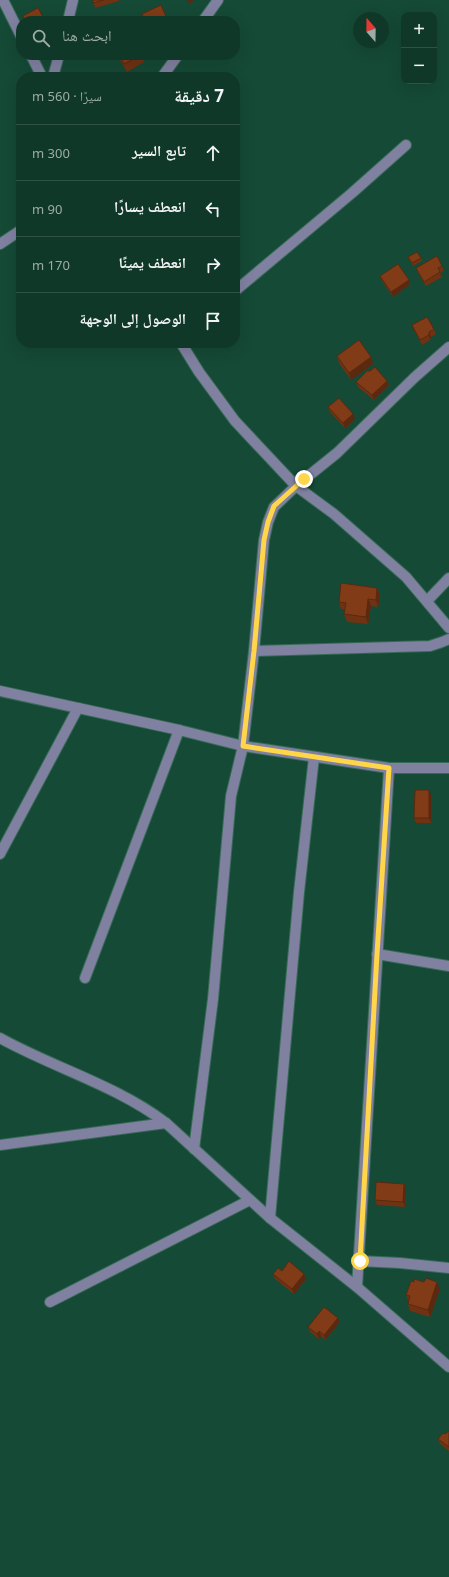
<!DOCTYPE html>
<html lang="ar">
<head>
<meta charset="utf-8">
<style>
  body { margin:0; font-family:"Noto Sans","Noto Naskh Arabic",sans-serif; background:#1e4334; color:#f1f3f6; direction:rtl }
  .controls { position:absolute; right:12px; top:12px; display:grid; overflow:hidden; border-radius:8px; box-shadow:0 4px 16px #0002 }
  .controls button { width:36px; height:36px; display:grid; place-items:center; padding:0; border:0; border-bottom:1px solid #305245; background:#103828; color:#f1f3f6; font:20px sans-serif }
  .compass { position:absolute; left:353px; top:12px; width:36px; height:36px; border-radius:50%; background:#103828; box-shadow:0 4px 16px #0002; rotate:340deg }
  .stop { position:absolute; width:12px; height:12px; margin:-9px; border:3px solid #ffd54a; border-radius:50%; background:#fff }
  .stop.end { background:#ffd54a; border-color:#fff; box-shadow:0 1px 4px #0008 }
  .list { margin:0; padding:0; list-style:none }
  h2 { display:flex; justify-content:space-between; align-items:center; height:52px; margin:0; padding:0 16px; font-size:17px }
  h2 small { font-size:13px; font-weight:400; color:#9caca8 }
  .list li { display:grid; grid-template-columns:26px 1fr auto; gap:12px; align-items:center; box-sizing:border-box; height:56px; padding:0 16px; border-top:1px solid #305245 }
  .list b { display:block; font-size:15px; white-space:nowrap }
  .list em { font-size:13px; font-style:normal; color:#9caca8 }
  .icon { flex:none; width:22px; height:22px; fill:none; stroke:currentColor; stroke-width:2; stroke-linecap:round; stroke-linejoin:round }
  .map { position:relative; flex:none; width:449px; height:1577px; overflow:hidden; direction:ltr }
  .search { position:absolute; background:#103828; box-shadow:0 4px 16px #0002; left:16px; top:16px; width:224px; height:44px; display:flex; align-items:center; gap:10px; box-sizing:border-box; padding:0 14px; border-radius:16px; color:#9caca8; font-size:15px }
  .panel { position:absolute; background:#103828; box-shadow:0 4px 16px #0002; left:16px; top:72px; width:224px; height:276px; border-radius:16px; direction:rtl }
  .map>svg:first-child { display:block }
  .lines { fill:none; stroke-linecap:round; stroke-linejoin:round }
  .minor-casing { stroke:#376a56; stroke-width:12 }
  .minor { stroke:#8080a1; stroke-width:10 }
  .wall { fill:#6f3314 }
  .shaded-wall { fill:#5a2910 }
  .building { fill:#813b17; stroke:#5a2910 }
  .route { stroke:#ffd54a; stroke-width:5 }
</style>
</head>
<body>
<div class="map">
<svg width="449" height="1577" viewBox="0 0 449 1577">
  <rect width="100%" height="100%" fill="#154a36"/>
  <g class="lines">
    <g class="minor-casing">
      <g id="minor">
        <path d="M3 0 21 36"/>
        <path d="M68 21 73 0"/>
        <path d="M203 21 218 0"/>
        <path d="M31 55 42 77"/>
        <path d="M53 77 59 55"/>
        <path d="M162 77 178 55"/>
        <path d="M0 244 21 230"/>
        <path d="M235 291 352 193 406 145"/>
        <path d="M181 343 199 372 235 421 296 486 334 514 406 577 449 628"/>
        <path d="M427 601 449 578"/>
        <path d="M254 651 430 646 442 642 449 639"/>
        <path d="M0 691 179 730 243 746 389 768H449"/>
        <path d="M0 854 78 708"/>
        <path d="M377 954 449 966"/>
        <path d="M85 978 179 730"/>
        <path d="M0 1038C54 1068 116 1085 166 1123L270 1218 357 1287 449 1367"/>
        <path d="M0 1145 166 1123"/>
        <path d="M194 1149 213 999 231 796 243 746 254 651 264 540 268 522 274 507 296 486 337 453 415 377 449 347"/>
        <path d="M270 1218 299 892 314 757"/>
        <path d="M360 1261 400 1263 449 1268"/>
        <path d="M357 1287 389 768"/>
        <path d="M50 1302 250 1200"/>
      </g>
    </g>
    <use href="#minor" class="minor"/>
  </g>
  <g class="wall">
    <path d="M93 0H119V1L95 8Z"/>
    <path d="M117 55H142L144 62 127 72Z"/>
    <path d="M408 257 421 258 422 261 413 266Z"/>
    <path d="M442 266 444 271 440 273 442 277 426 286 418 273 416 268Z"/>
    <path d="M380 276 409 280 410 284 393 297 382 281Z"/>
    <path d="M412 325 434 329 436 334 431 337 430 340 422 345 414 330Z"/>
    <path d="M337 356 371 357 373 364 351 380 339 363Z"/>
    <path d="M370 371 387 381 389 385 374 400 358 387 356 382Z"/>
    <path d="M328 407 355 419 345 428 330 412Z"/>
    <path d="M377 588 380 595 378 607 371 606 368 624 347 622 344 614 345 609H341L339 602Z"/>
    <path d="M431 795V823H416L414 818Z"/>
    <path d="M404 1184 406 1189 405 1207 377 1205 375 1200Z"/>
    <path d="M282 1271 304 1274 306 1279 294 1294 275 1279 273 1274Z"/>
    <path d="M440 1289 430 1317 410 1311 408 1304 409 1302 406 1295Z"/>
    <path d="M338 1318 339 1323 325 1340 321 1336 319 1339 310 1332 308 1327Z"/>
    <path d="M449 1431V1451L440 1444 438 1439 445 1434Z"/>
  </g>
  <g class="shaded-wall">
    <path d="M187 0H194L189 4Z"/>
    <path d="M409 280 410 284 393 297 391 292Z"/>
    <path d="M429 332 431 337 430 340 429 335Z"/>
    <path d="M371 357 373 364 351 380 349 373Z"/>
    <path d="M387 381 389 385 374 400 372 395Z"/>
    <path d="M353 414 355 419 345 428 343 423Z"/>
    <path d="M377 588 380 595 378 607 376 600Z"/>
    <path d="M368 599 371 606 368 624 366 617Z"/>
    <path d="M429 790 431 795V823L429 818Z"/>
    <path d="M404 1184 406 1189 405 1207 403 1202Z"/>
    <path d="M304 1274 306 1279 294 1294 292 1289Z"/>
    <path d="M437 1282 440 1289 430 1317 428 1310Z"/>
    <path d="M338 1318 339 1323 325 1340 324 1335Z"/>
    <path d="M319 1331 321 1336 319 1339 317 1334Z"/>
  </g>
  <g class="building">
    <path d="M93 0H104L93 3Z"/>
    <path d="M161 5 168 21H145L142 14Z"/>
    <path d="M38 8 45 21H25L23 16Z"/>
    <path d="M119 55H141L124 64Z"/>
    <path d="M417 252 421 258 412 263 408 257Z"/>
    <path d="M437 256 442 266 438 268 440 272 424 282 416 268Z"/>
    <path d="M398 264 409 280 391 292 380 276Z"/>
    <path d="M427 317 434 329 429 332V335L420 340 412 325Z"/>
    <path d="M359 340 371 357 349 373 337 356Z"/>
    <path d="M375 367 387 381 372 395 356 382 367 371H370Z"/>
    <path d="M339 398 353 414 343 423 328 407Z"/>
    <path d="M341 583 377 588 376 600 368 599 366 617 344 614 346 603 339 602Z"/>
    <path d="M415 790H429V818H414Z"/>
    <path d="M376 1182 404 1184 403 1202 375 1200Z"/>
    <path d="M289 1261 304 1274 292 1289 273 1274 278 1268 282 1271Z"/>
    <path d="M426 1278 437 1282 428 1310 408 1304 410 1296 406 1295 411 1281 414 1282V1279L424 1282Z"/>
    <path d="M324 1307 338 1318 324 1335 319 1331 317 1334 308 1327Z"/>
    <path d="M449 1431V1447L438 1439 443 1433 445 1434Z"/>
  </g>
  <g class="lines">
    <path class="route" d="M304 479 274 506 268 522 264 540 254 651 243 746 389 768 377 954 360 1261"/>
  </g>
</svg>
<div class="controls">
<button>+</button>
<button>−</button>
</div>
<svg class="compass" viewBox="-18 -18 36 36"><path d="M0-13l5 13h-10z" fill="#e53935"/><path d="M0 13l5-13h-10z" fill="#9caca8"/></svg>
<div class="stop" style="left:360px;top:1261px"></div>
<div class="stop end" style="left:304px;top:479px"></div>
<div class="search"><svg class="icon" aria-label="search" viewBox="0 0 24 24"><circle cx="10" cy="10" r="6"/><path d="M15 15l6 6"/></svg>ابحث هنا</div>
<section class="panel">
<h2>7 دقيقة<small>سيرًا · 560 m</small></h2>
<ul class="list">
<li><svg class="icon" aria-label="ahead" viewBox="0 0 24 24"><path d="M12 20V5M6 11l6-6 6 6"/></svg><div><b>تابع السير</b></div><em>300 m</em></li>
<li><svg class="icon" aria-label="left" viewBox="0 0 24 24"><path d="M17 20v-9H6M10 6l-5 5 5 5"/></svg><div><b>انعطف يسارًا</b></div><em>90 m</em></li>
<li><svg class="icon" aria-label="right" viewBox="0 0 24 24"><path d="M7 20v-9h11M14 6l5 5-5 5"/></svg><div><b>انعطف يمينًا</b></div><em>170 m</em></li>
<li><svg class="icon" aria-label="arrive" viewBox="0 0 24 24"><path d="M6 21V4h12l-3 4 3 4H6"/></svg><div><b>الوصول إلى الوجهة</b></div></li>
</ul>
</section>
</div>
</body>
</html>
